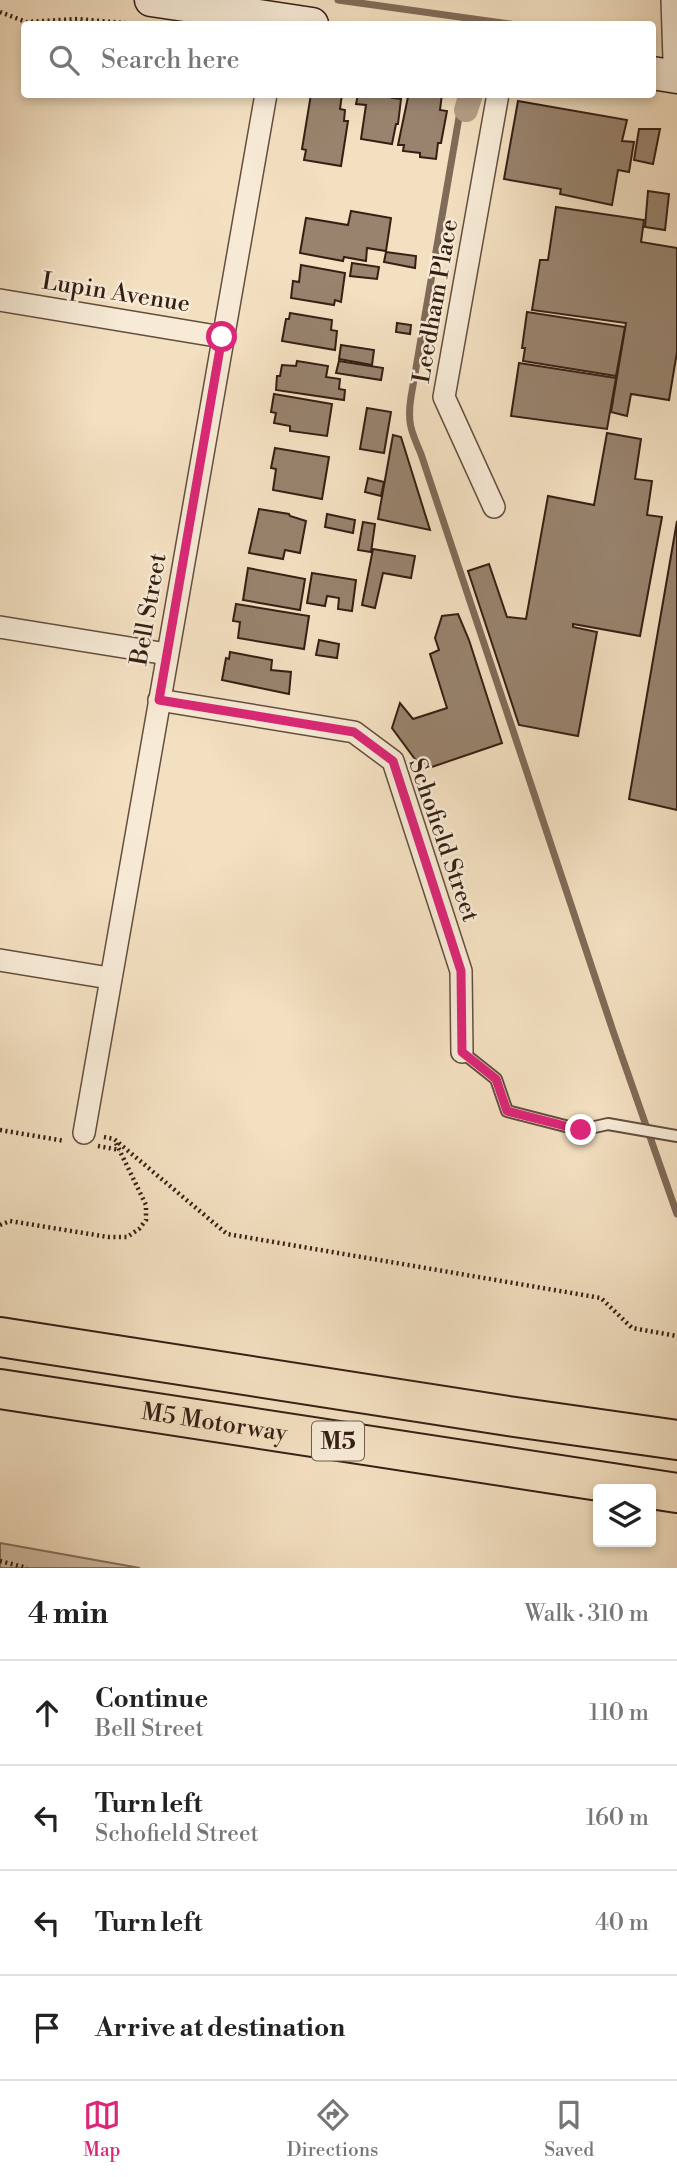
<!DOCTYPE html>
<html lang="en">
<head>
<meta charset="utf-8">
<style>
  body { margin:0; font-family:"Libre Bodoni",serif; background:#f6f6f6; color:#222 }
  .controls { position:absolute; right:21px; bottom:21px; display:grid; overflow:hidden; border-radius:7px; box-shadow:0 4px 10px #0003 }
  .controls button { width:63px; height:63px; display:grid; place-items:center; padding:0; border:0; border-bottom:2px solid #e0e0e0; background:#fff; color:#222; font:35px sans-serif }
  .stop { position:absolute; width:21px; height:21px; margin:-16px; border:5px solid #db2777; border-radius:50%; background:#fff }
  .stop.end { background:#db2777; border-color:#fff; box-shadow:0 2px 7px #0008 }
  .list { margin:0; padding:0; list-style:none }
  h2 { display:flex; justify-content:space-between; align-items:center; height:91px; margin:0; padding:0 28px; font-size:30px }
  h2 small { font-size:23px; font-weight:400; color:#767676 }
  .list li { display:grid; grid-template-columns:46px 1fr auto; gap:21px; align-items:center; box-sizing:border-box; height:105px; padding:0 28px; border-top:2px solid #e0e0e0 }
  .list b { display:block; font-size:26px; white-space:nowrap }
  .list p { margin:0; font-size:23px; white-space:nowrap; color:#767676 }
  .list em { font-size:23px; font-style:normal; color:#767676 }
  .icon { flex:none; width:38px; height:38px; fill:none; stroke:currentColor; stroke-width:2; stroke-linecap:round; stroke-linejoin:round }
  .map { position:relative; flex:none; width:677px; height:1568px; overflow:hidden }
  .search { position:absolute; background:#fff; box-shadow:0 4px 10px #0003; left:21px; right:21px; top:21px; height:77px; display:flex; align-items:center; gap:18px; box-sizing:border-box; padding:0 24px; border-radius:7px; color:#767676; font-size:26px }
  .sheet { height:511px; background:#fff }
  nav { display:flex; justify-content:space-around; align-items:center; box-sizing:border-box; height:98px; border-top:2px solid #e0e0e0; background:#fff; font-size:19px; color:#767676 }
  nav a { display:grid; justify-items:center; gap:4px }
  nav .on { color:#db2777 }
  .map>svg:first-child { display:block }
  .green { fill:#d3bfa4; stroke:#846e5c; stroke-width:2 }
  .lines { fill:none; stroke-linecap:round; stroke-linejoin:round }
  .stream { stroke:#806b58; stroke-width:7 }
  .canal { stroke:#b29e86; stroke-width:24 }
  .building { fill:#98836e; stroke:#351e14; stroke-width:2 }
  .lane-casing { stroke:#644e3f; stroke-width:14 }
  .street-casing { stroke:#644e3f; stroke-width:24 }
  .secondary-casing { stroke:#351e14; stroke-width:35 }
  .highway-casing { stroke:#351e14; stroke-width:42 }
  .path { stroke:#351e14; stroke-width:4.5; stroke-dasharray:2 3.5; stroke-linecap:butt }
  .lane { stroke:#f7ebd7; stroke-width:10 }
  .street { stroke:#f7ebd7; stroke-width:21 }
  .secondary { stroke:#f7ebd7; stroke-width:32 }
  .highway { stroke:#f3e0c1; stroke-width:38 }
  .route { stroke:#db2777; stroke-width:9 }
  .labels { text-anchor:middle; stroke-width:5; stroke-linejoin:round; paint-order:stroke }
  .shield { fill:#f7ebd7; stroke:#6f5c4e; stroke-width:2 }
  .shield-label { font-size:23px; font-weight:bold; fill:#351e14 }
  .street-label { font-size:24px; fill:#351e14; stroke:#f7ebd7 }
</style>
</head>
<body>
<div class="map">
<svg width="677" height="1568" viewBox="0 0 677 1568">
  <rect width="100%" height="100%" fill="#f3e0c1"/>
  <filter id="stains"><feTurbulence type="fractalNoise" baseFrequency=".00286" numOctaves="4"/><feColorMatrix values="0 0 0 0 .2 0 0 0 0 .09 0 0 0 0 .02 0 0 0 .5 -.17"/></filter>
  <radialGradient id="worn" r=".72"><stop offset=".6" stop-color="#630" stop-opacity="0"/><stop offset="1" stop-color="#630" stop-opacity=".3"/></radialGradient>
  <path class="green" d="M0 1543 140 1568H0Z"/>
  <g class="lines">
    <g class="stream">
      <path d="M338 0 510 24"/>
      <path d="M463 94 411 397C407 422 411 431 421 454L613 1031 677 1214"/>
    </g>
    <path class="canal" d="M466 110 471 94"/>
  </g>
  <g class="building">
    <path d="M311 94H342L340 109 345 110 344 121H348L341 166 304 160 306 150 302 149Z"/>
    <path d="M358 94H393L392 98 401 99 398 124H396L392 144 361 139 366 105 356 104Z"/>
    <path d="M415 94H442L440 110 447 111 441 143H438L436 159 420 157V153L403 151 404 145H398L408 97H415Z"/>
    <path d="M518 101 627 120 622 141 634 142 629 172 618 170 612 205 560 194 561 189 504 179Z"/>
    <path d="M639 129H660L653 164 634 160Z"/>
    <path d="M648 191 669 194 665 230 645 227Z"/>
    <path d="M556 207 644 220 641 242 677 248V352L669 400 631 394 627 416 611 412 626 323 532 310 540 260H548Z"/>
    <path d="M351 211 391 218 386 251 367 248 366 261 344 257 343 261 300 253 306 218 348 225Z"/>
    <path d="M386 252 416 256 415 268 384 262Z"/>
    <path d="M352 263 379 267 377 279 350 276Z"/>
    <path d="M301 265 345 273 341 302 335 300 334 305 291 298 293 281 299 282Z"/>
    <path d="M527 312 625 327 616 376 523 361 525 348H522Z"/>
    <path d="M290 313 332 320 331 330 337 331 335 350 282 341 286 319H289Z"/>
    <path d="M397 323 411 325 410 334 396 332Z"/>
    <path d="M341 345 374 350 372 365 339 359Z"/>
    <path d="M297 361 328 366 326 377 340 379 339 389 345 390 344 400 276 390 277 376H280L282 365 296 366Z"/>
    <path d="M339 361 383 368 381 380 336 373Z"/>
    <path d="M519 363 616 378 607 429 511 416Z"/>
    <path d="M274 394 332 404 327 436 290 431V426L274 423 276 413 271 412Z"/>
    <path d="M367 408 391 412 384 453 360 449Z"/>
    <path d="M607 433 641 439 635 479 652 481 647 515 662 517 640 636 573 624V627L597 632 578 736 519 725 468 571 489 564 507 617 526 619 548 496 594 505Z"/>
    <path d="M393 435 401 437 430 530 378 519Z"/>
    <path d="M275 448 329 457 322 499 273 490 276 469 271 468Z"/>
    <path d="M368 478 384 482 381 496 365 492Z"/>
    <path d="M259 509 289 514 290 516 306 521 300 553 285 550 283 559 249 553Z"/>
    <path d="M327 514 355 520 353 533 325 527Z"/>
    <path d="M677 521V810L629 799Z"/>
    <path d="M363 522 375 524 371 552 358 550Z"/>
    <path d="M373 549 415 556 411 578 383 573 375 608 362 605Z"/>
    <path d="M248 568 305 579 300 610 243 600Z"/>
    <path d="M312 573 356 580 352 611 338 609 339 598 327 596 325 606 307 603Z"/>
    <path d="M236 604 309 616 304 649 238 638 240 622 233 621Z"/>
    <path d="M458 614 469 640 502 743 423 770 392 728 400 703 413 719 447 708 430 654 439 650 435 638 442 616Z"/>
    <path d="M319 640 339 644 337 658 316 655Z"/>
    <path d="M230 652 272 660 271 670 291 672 289 694 222 680 226 658 229 659Z"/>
  </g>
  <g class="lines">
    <g class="lane-casing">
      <path id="lane" d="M462 1052 496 1079 507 1111 581 1130 608 1124 677 1136"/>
    </g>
    <g class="street-casing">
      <g id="street">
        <path d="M672 0 674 60 673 76"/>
        <path d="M0 300 222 337"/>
        <path d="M494 507 444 397 498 94"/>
        <path d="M0 627 167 654"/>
        <path d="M159 700 354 732 393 761 461 971 462 1052"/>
        <path d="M0 960 109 978"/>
        <path d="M84 1133 266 94"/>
      </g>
    </g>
    <g class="secondary-casing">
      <g id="secondary">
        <path d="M151 0 312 24"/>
        <path d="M652 73 677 77"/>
      </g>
    </g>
    <g class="highway-casing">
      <g id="highway">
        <path d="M0 1337 508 1416 677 1440"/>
        <path id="s1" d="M0 1389 677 1493"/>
      </g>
    </g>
    <g class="path">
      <path d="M0 12 26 22 78 19 135 24"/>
      <path d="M0 1130 65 1141"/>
      <path d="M104 1137 114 1139 227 1234 601 1298 632 1328 677 1336"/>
      <path d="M98 1146 120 1150"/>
      <path d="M0 1225 10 1221 108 1237H127L139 1229 146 1220V1205L115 1141"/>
      <path d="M0 1561 27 1568"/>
    </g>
    <use href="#lane" class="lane"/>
    <use href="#street" class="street"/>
    <use href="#secondary" class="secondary"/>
    <use href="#highway" class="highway"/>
  </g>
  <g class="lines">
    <path class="route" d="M222 337 159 700 354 732 393 761 461 971 462 1052 496 1079 507 1111 581 1130"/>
  </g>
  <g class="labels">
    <rect class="shield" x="312" y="1421.5" width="52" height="39" rx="5"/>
    <g class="shield-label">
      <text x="338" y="1449">M5</text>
    </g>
    <g class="street-label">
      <text transform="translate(116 292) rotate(9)" y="8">Lupin Avenue</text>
      <text transform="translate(435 301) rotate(-80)" y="8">Leedham Place</text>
      <text transform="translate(148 609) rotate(-80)" y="8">Bell Street</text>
      <text transform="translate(444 840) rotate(71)" y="8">Schofield Street</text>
      <text dy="8" stroke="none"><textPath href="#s1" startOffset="217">M5 Motorway</textPath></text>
    </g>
  </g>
  <rect width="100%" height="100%" filter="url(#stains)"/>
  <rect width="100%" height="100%" fill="url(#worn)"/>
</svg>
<div class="controls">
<button><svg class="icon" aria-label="layers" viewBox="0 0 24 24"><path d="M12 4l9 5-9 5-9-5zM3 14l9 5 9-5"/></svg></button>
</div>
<div class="stop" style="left:222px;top:337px"></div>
<div class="stop end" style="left:581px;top:1130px"></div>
<div class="search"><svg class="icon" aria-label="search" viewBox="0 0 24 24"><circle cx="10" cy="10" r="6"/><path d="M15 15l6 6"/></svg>Search here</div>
</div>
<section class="sheet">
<h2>4 min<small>Walk · 310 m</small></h2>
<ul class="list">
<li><svg class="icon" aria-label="ahead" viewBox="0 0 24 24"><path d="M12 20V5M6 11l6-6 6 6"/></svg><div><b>Continue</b><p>Bell Street</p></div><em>110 m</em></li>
<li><svg class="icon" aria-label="left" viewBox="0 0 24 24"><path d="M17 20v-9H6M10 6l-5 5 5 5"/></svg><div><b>Turn left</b><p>Schofield Street</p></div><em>160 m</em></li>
<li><svg class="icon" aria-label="left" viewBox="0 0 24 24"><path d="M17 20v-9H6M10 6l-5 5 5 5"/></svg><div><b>Turn left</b></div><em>40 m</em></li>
<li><svg class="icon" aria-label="arrive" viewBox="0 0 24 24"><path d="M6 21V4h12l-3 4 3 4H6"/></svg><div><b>Arrive at destination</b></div></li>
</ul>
</section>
<nav>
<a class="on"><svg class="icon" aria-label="map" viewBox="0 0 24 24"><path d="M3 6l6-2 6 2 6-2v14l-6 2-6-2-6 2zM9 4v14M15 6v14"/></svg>Map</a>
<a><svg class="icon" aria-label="directions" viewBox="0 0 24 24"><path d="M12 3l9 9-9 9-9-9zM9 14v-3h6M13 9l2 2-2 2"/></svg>Directions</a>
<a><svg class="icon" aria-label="saved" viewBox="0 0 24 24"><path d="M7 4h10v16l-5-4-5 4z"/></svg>Saved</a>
</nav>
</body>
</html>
